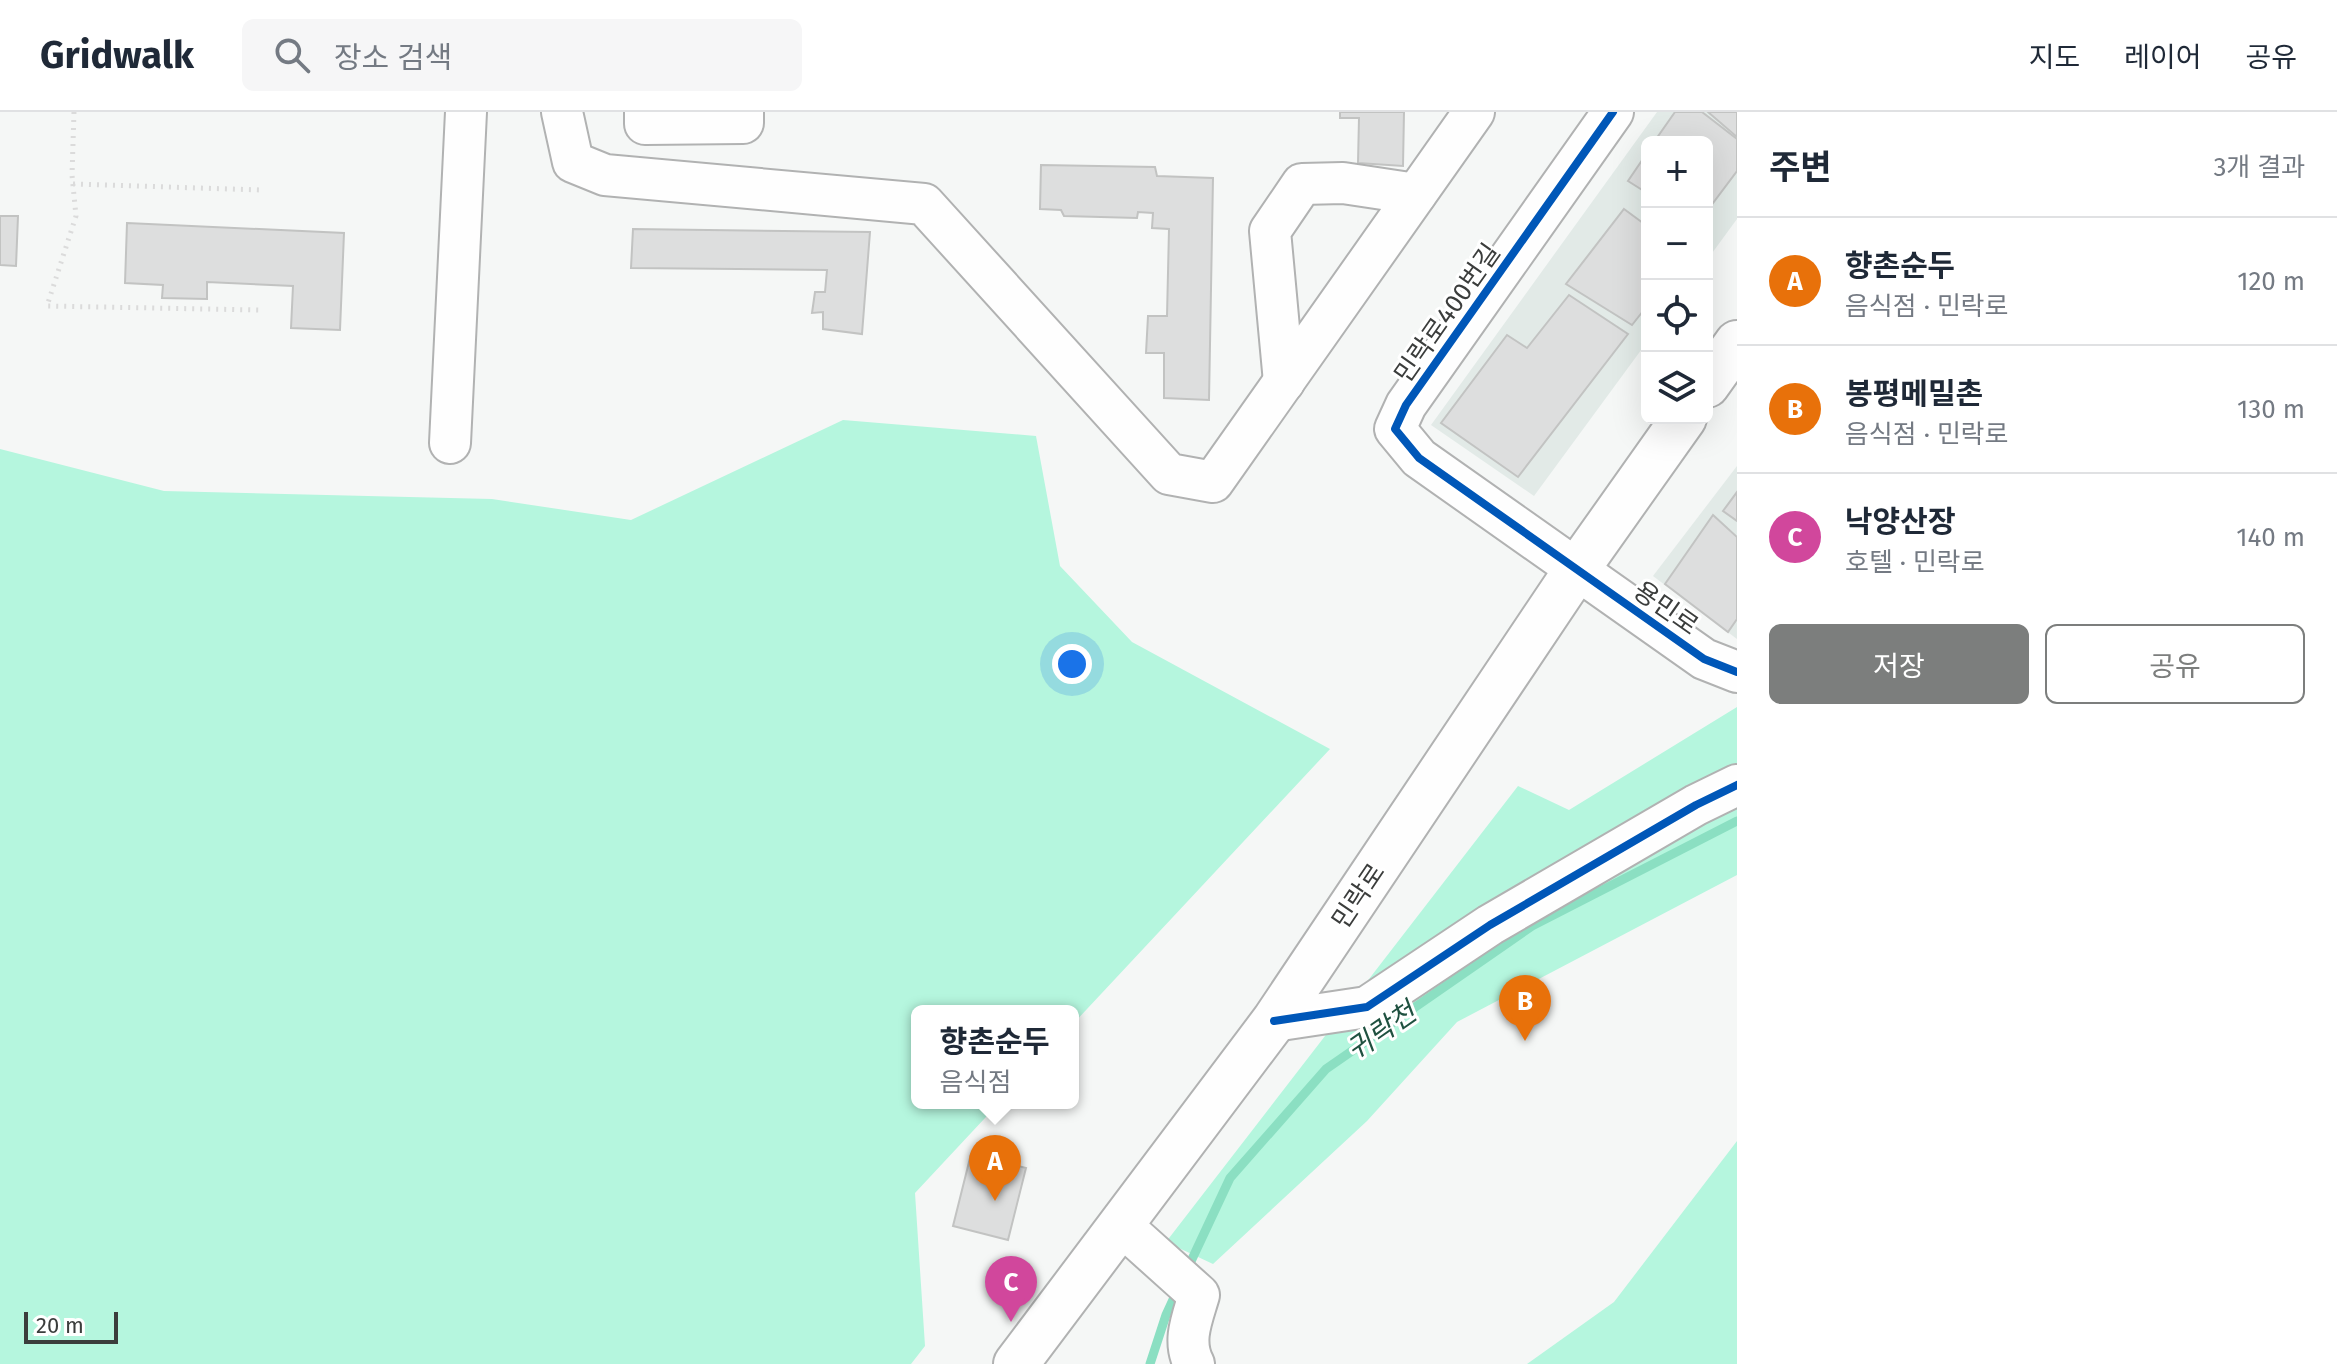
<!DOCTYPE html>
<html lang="ko">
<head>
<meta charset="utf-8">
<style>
  body { margin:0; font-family:"Fira Sans","Noto Sans KR",sans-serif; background:#f6f6f7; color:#1f2937 }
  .controls { position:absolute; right:24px; top:24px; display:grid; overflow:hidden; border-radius:12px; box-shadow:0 8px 32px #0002 }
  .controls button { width:72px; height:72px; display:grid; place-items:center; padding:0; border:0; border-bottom:2px solid #e0e1e3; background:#fff; color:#1f2937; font:40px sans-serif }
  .scale { position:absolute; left:24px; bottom:20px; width:94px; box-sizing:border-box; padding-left:8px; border:4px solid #3b3d3c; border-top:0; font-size:22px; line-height:28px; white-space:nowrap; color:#3b3d3c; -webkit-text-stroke:6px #fff; paint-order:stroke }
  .you { position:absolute; left:1072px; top:552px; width:28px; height:28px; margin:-20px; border:6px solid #fff; border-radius:50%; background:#1a73e8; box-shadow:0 0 0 12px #1a73e833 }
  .badge { display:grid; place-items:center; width:52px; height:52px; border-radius:50%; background:#7c7e7d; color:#fff; font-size:26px; font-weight:700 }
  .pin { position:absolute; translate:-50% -66px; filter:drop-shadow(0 2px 4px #0008) }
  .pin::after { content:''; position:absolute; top:42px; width:28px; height:24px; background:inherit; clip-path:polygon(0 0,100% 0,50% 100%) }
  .popup { position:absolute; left:911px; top:893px; width:168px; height:104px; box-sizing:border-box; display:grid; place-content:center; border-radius:12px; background:#fff; filter:drop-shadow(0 2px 6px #0005); font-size:26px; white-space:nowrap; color:#747a83 }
  .popup b { font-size:30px; color:#1f2937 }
  .popup::after { content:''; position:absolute; left:50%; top:100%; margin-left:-16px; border:16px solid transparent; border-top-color:#fff }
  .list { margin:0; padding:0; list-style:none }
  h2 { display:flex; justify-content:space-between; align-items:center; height:104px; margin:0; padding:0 32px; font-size:34px }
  h2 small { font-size:26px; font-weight:400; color:#747a83 }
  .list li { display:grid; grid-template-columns:52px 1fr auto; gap:24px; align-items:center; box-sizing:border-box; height:128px; padding:0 32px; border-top:2px solid #e0e1e3 }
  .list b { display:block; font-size:30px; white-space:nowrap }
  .list p { margin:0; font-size:26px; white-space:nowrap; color:#747a83 }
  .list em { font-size:26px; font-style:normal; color:#747a83 }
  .actions { display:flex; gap:16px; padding:24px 32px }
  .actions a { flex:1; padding:18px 0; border:2px solid #7c7e7d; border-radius:12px; text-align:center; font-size:28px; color:#7c7e7d }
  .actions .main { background:#7c7e7d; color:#fff }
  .icon { flex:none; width:44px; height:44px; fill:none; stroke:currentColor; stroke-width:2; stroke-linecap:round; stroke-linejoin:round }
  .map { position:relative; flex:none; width:1737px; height:1252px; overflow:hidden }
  header { display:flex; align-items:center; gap:48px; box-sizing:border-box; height:112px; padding:0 40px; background:#fff; border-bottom:2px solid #e0e1e3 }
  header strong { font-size:38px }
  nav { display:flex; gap:44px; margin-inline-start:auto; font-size:28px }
  .search { width:560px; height:72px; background:#f6f6f7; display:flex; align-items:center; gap:20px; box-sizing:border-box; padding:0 28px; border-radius:12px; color:#747a83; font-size:30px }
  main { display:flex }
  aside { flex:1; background:#fff }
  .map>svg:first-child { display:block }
  .built { fill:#e2eae7 }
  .green { fill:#b5f6de }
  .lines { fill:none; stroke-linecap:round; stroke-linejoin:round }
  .stream { stroke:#8bdfc2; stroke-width:9 }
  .building { fill:#dddede; stroke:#c2c3c2; stroke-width:2 }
  .minor-casing { stroke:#b1b2b2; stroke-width:44 }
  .major-casing { stroke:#b1b2b2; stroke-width:48 }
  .path { stroke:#dbdbdb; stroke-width:5; stroke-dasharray:2 6; stroke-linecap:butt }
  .minor { stroke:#fefefe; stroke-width:40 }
  .major { stroke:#fefefe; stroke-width:44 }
  .cycleway-casing { stroke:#fff; stroke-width:13 }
  .cycleway { stroke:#0057b8; stroke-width:8 }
  .labels { text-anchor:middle; stroke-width:6; stroke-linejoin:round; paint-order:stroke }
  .street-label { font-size:26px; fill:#3b3d3c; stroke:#fff }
  .water-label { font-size:28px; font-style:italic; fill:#1f5140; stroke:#fff }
</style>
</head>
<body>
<header>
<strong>Gridwalk</strong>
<div class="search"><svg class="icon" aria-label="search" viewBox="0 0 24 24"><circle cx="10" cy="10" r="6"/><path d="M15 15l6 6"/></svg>장소 검색</div>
<nav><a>지도</a><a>레이어</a><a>공유</a></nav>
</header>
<main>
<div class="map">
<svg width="1737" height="1252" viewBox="0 0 1737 1252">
  <rect width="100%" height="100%" fill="#f5f7f6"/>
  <g class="built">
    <path d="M1657 0H1737V107L1707 148V30H1647V230L1534 384 1431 313Z"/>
    <path d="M1737 354V527L1653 464Z"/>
  </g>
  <g class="green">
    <path d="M843 308 1036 324 1060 454 1132 530 1330 637 1073 912V899H917V991H999L915 1081 925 1234 911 1252H0V337L164 379 492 387 631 408Z"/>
    <path d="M1737 595V763L1457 910 1367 1009 1213 1152 1166 1130 1518 674 1569 698Z"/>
    <path d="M1737 1029V1252H1527L1614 1190Z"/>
  </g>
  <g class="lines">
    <g class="stream">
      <path d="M1186 1160 1230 1066 1326 957 1532 814 1737 709"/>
      <path d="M1150 1252 1166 1203 1178 1177"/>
    </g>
  </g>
  <g class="building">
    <path d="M1340 0H1404L1403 54 1358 51 1359 6H1340Z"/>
    <path d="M1675 0H1702L1737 27V59L1707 99V30H1654Z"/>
    <path d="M1708 0H1737V25Z"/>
    <path d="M1647 41V81L1628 69Z"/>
    <path d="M1041 53 1155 55 1157 64 1213 66 1209 288 1164 286V241H1146L1148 204H1167L1169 117 1152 116 1153 101 1138 100 1137 106 1064 104 1061 98 1040 97Z"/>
    <path d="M1624 97 1647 114V194L1632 213 1566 172Z"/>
    <path d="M0 104H18L16 154 0 153Z"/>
    <path d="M127 111 344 121 340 218 291 216 293 174 207 170V187L162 186 163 173 125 171Z"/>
    <path d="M633 117 870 120 862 222 823 217V200L812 201 815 180H825L827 158 631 156Z"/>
    <path d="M1569 183 1628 222 1518 365 1441 311 1507 223 1527 236Z"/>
    <path d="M1737 380V409L1723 399Z"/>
    <path d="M1713 403 1737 425V507L1728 520 1665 472Z"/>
    <path d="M971 1042 1026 1056 1008 1128 953 1114Z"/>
  </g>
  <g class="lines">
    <g class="minor-casing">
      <g id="minor">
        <path d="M562 0 573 50 605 63 924 92 1169 362 1213 370 1474 0"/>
        <path d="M645 0V12L743 11V0"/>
        <path d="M1613 0 1406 293 1395 317 1419 346 1704 547 1737 560"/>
        <path d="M1284 270 1270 119 1302 72 1343 71 1416 82"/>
        <path d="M450 331 466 0"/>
        <path d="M1274 909 1367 895 1490 813 1696 693 1737 673"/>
        <path d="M1121 1113 1199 1183C1192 1207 1182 1229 1194 1252"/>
      </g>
    </g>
    <g class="major-casing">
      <g id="major">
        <path d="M1707 273 1737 231"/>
        <path d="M1016 1252 1274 909 1577 457 1684 306"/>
      </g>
    </g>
    <g class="path">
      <path d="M74 0 72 63 76 104 47 194 259 198"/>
      <path d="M73 72 261 78"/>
    </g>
    <use href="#minor" class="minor"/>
    <use href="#major" class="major"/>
    <g class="cycleway-casing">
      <g id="cycleway">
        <path d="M1613 0 1406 293 1395 317 1419 346 1704 547 1737 560"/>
        <path d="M1274 909 1367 895 1490 813 1696 693 1737 673"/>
      </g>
    </g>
    <use href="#cycleway" class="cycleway"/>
  </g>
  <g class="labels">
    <g class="street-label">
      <text transform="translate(1447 201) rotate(-55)" y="9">민락로400번길</text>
      <text transform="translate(1666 496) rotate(35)" y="9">용민로</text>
      <text transform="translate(1358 784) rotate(-56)" y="9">민락로</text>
    </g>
    <g class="water-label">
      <text transform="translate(1381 919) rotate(-35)" y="10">귀락천</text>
    </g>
  </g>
</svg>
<div class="controls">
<button>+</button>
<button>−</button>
<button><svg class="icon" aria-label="locate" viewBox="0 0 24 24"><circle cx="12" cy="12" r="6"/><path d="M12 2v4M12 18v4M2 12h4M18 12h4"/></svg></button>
<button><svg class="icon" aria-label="layers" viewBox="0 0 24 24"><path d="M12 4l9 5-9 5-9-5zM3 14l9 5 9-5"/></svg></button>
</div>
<div class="scale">20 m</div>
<div class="you"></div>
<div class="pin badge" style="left:995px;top:1089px;background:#e8710a">A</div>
<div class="popup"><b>향촌순두</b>음식점</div>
<div class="pin badge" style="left:1525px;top:929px;background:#e8710a">B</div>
<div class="pin badge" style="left:1011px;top:1210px;background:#d1479c">C</div>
</div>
<aside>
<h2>주변<small>3개 결과</small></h2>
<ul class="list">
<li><span class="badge" style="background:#e8710a">A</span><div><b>향촌순두</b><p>음식점 · 민락로</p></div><em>120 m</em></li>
<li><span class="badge" style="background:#e8710a">B</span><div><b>봉평메밀촌</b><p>음식점 · 민락로</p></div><em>130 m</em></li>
<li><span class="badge" style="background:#d1479c">C</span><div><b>낙양산장</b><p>호텔 · 민락로</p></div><em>140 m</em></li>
</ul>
<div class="actions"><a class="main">저장</a><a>공유</a></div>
</aside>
</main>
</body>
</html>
